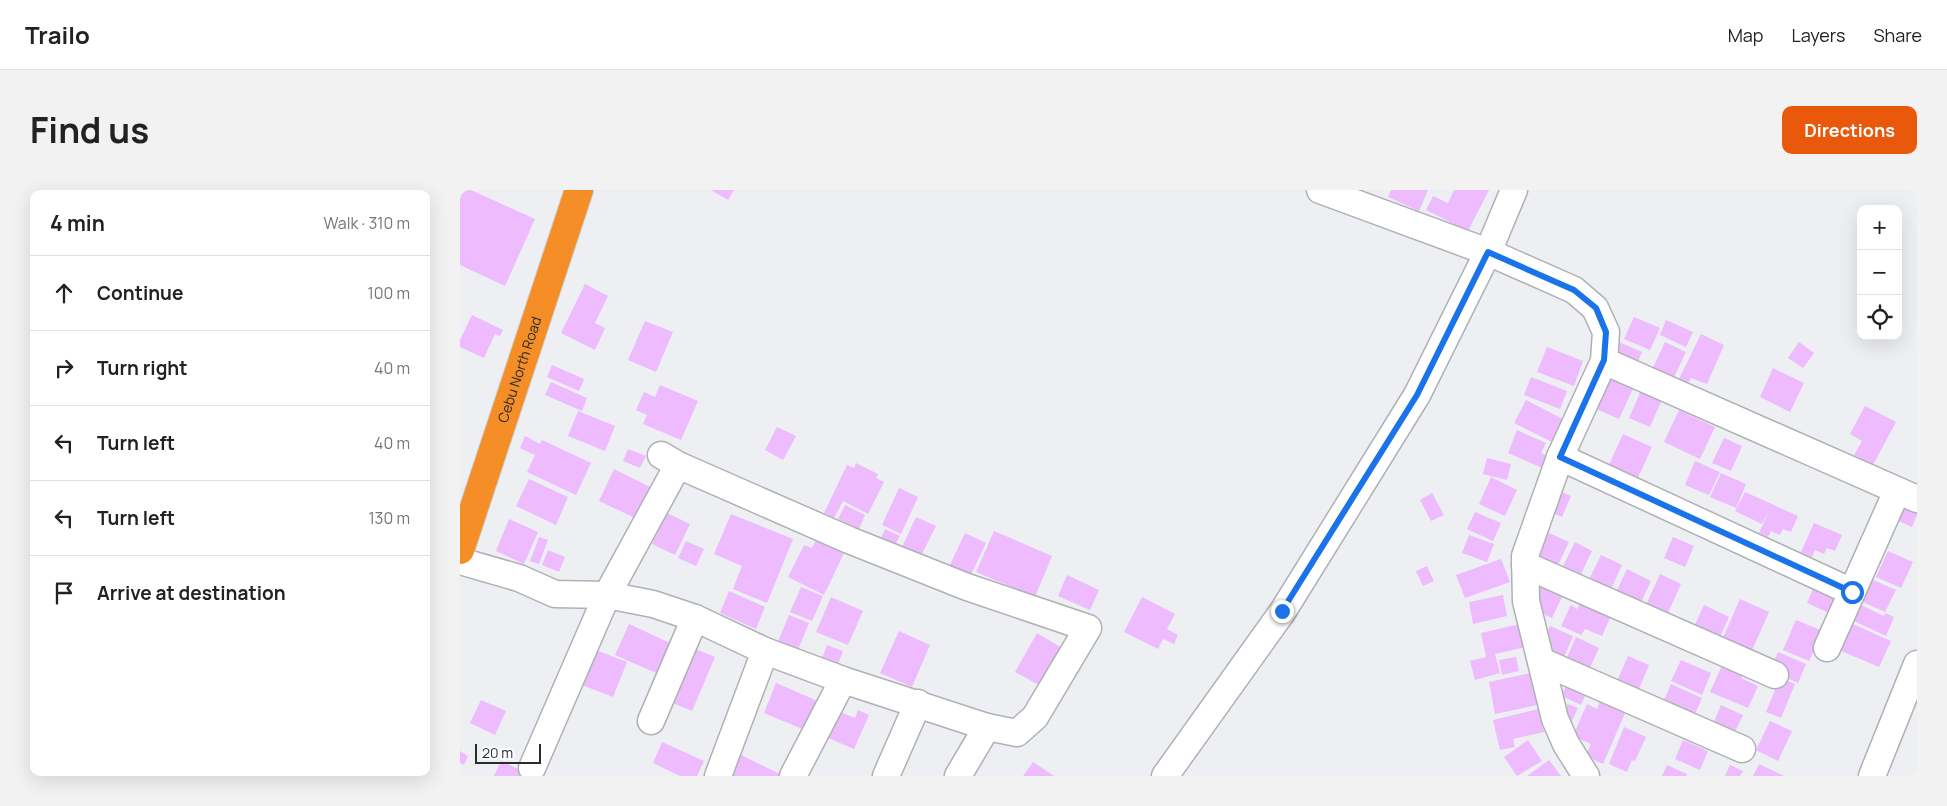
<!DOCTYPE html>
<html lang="en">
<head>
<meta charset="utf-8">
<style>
  body { margin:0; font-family:Manrope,sans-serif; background:#f2f2f2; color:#222 }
  .controls { position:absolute; right:15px; top:15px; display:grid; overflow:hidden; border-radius:10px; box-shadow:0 5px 20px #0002 }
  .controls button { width:45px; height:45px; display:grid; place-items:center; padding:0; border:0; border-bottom:1px solid #e0e0e0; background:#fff; color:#222; font:25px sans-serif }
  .scale { position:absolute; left:15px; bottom:12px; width:66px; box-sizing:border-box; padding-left:5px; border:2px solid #2a2b2d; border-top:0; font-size:14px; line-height:18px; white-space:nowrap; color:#2a2b2d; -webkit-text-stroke:4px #fbfcff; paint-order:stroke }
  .stop { position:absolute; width:15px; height:15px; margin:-11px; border:4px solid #1a73e8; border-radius:50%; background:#fff }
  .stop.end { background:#1a73e8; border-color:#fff; box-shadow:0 1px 5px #0008 }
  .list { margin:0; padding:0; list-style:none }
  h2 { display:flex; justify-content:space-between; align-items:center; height:65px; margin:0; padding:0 20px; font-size:21px }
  h2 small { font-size:16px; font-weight:400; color:#767676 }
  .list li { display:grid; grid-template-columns:32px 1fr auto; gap:15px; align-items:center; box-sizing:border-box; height:75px; padding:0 20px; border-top:1px solid #e0e0e0 }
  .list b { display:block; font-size:19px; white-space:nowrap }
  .list em { font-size:16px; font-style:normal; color:#767676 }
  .icon { flex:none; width:28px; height:28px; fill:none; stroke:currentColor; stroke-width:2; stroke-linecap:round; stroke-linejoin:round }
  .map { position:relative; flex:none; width:1457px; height:586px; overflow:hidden; border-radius:10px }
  header { display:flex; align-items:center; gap:30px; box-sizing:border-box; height:70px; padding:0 25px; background:#fff; border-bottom:1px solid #e0e0e0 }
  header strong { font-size:24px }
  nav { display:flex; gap:28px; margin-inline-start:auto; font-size:18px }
  .intro { display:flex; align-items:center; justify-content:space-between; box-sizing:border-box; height:120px; padding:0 30px }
  h1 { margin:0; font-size:35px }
  .button { padding:12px 22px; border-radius:10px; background:#ea580c; color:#fff; font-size:18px; font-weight:700 }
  main { display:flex; gap:30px; padding:0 30px }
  aside { flex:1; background:#fff; border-radius:10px; box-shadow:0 5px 20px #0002 }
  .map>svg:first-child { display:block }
  .building { fill:#edbbfe }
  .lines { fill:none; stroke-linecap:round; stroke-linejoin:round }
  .minor-casing { stroke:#afb1b5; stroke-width:29 }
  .highway-casing { stroke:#cccccd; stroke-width:30 }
  .minor { stroke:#fff; stroke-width:26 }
  .highway { stroke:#f58e26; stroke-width:28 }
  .route { stroke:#1a73e8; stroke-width:6 }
  .labels { text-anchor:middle; stroke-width:4; stroke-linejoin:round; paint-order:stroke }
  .street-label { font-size:14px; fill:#2a2b2d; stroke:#fbfcff }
</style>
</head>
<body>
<header>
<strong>Trailo</strong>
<nav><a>Map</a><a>Layers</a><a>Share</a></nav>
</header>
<div class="intro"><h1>Find us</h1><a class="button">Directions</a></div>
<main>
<aside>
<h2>4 min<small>Walk · 310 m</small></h2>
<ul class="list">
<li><svg class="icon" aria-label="ahead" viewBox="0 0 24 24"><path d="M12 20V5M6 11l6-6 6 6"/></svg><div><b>Continue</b></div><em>100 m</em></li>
<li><svg class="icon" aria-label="right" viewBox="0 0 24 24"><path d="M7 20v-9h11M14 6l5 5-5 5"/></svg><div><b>Turn right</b></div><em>40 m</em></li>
<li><svg class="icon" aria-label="left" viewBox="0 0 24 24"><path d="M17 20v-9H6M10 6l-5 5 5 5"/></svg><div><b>Turn left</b></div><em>40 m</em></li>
<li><svg class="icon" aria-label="left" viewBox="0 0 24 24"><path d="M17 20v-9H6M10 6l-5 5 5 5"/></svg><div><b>Turn left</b></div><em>130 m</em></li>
<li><svg class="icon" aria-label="arrive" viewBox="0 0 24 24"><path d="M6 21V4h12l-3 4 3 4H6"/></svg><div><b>Arrive at destination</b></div></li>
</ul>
</aside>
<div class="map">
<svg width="1457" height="586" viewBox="0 0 1457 586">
  <rect width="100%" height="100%" fill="#edeff3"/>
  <g class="building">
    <path d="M0 0H11L75 29 45 96 0 75Z"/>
    <path d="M251 0H274L268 10Z"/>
    <path d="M931 0H968L959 21 928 7Z"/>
    <path d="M994 0H1029L1008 41 966 20 973 6 988 13Z"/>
    <path d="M125 94 148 106 135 133 145 138 135 160 101 143Z"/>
    <path d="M12 125 43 140 40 146 35 144 24 168 0 157V150Z"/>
    <path d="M1174 127 1200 138 1190 160 1164 149Z"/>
    <path d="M1206 130 1233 142 1226 157 1200 145Z"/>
    <path d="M185 131 213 142 196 182 168 170Z"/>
    <path d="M1241 144 1264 155 1247 194 1231 188 1228 193 1219 189Z"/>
    <path d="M1152 149 1182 162 1176 176 1146 163Z"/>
    <path d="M1205 152 1226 162 1214 187 1193 178Z"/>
    <path d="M1339 152 1354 163 1343 178 1328 168Z"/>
    <path d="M1087 157 1123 171 1114 196 1077 182Z"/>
    <path d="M92 175 124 189 119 201 87 187Z"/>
    <path d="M1152 177 1178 188 1159 229 1134 218Z"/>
    <path d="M1313 178 1344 193 1330 222 1300 207Z"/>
    <path d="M1071 187 1107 201 1100 219 1064 205Z"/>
    <path d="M91 192 127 208 122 221 85 205Z"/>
    <path d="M200 195 238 211 221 250 183 234 187 225 176 220 184 202 195 207Z"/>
    <path d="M1183 196 1204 205 1190 237 1169 228Z"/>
    <path d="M1066 210 1105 230 1094 253 1054 233Z"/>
    <path d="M1405 216 1436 232 1413 275 1394 265 1402 251 1390 244Z"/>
    <path d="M1219 220 1255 237 1240 269 1204 252Z"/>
    <path d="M118 221 155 236 145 261 108 246Z"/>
    <path d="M317 237 336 246 323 270 305 260Z"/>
    <path d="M1057 240 1086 253 1081 263 1091 268 1087 280 1048 263Z"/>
    <path d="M1163 244 1192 257 1176 292 1147 279Z"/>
    <path d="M65 246 80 254 82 250 131 273 116 305 67 282 75 265 60 258Z"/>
    <path d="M1264 248 1282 256 1271 281 1252 273Z"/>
    <path d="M168 259 186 266 180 278 163 271Z"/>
    <path d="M1027 268 1051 274 1047 290 1023 284Z"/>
    <path d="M1235 271 1260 282 1249 305 1225 295Z"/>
    <path d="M396 273 418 284 416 288 424 292 408 324 383 311 374 328 364 323 387 275 394 278Z"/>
    <path d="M154 279 190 297 175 328 139 311Z"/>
    <path d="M1261 283 1286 294 1276 318 1250 307Z"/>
    <path d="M1031 287 1057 300 1045 326 1019 314Z"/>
    <path d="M69 289 108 307 96 335 56 316Z"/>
    <path d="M1091 297 1111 306 1102 327 1082 318Z"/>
    <path d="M439 298 458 307 441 344 422 335Z"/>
    <path d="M1285 302 1338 326 1331 342 1323 339 1320 345 1311 341 1308 347 1299 343 1309 321 1302 334 1275 321Z"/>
    <path d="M972 303 984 325 971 331 960 310Z"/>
    <path d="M1441 311 1457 318V325L1452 337 1434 329Z"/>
    <path d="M385 315 405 325 399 339 378 329Z"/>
    <path d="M1015 322 1041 333 1033 351 1007 339Z"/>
    <path d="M207 323 230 334 215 365 192 354Z"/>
    <path d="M271 324 333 349 307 413 273 399 282 376 254 364Z"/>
    <path d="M456 327 476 336 461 366 442 357Z"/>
    <path d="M49 329 78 342 64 374 36 361Z"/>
    <path d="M1354 333 1382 345 1375 361 1367 358 1364 364 1355 360 1352 367 1341 362Z"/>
    <path d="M425 339 440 346 435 355 421 348Z"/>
    <path d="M534 341 592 366 575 407 516 382Z"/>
    <path d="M1087 342 1109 352 1098 375 1077 365Z"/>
    <path d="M505 343 526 353 510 387 489 377Z"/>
    <path d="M1009 345 1034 354 1027 372 1002 363Z"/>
    <path d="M358 346 386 359 364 405 328 387 344 355 352 358Z"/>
    <path d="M79 347 88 350 79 374 70 371Z"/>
    <path d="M1213 347 1234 356 1225 377 1204 368Z"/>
    <path d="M226 351 244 359 236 376 218 368Z"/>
    <path d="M1115 352 1132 361 1121 384 1103 376Z"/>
    <path d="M88 360 105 367 99 382 82 375Z"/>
    <path d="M1428 361 1453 372 1441 398 1416 387Z"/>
    <path d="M1141 365 1162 375 1148 406 1126 396Z"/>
    <path d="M1041 369 1050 392 1005 408 996 385Z"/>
    <path d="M967 376 974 391 963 396 956 381Z"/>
    <path d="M1167 379 1191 391 1178 419 1154 407Z"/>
    <path d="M1200 384 1221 394 1206 427 1185 417Z"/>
    <path d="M607 385 639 400 630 420 598 406Z"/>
    <path d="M1411 389 1436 400 1425 422 1401 411Z"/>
    <path d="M1357 390 1380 401 1369 423 1347 413Z"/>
    <path d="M1078 396 1102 407 1092 428 1068 417Z"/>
    <path d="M341 397 363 406 352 431 330 422Z"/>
    <path d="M269 401 305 417 296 439 260 423Z"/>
    <path d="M1043 405 1047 426 1013 434 1009 412Z"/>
    <path d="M371 407 403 421 388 455 356 442Z"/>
    <path d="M682 407 715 424 707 439 718 445 714 454 703 449 698 459 664 442Z"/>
    <path d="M1280 409 1309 422 1290 465 1261 452Z"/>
    <path d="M1390 410 1424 426 1425 423 1434 427 1426 446 1383 426Z"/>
    <path d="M1120 414 1150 428 1142 446 1125 439 1121 445 1101 436 1111 415 1117 419Z"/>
    <path d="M1244 415 1269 427 1258 451 1233 439Z"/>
    <path d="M329 425 349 433 337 462 317 454Z"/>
    <path d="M1336 430 1363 441 1349 471 1323 460Z"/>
    <path d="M1386 431 1431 451 1419 477 1374 458Z"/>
    <path d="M169 434 210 453 196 483 155 465Z"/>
    <path d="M1060 434 1066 457 1035 464 1040 483 1015 490 1010 471 1026 467 1021 443Z"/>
    <path d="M1090 436 1113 446 1102 472 1079 462Z"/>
    <path d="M439 441 470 455 452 497 420 483Z"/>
    <path d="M577 443 602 458 581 496 555 482Z"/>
    <path d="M1116 447 1139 458 1127 484 1104 474Z"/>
    <path d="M367 455 383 461 378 474 362 468Z"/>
    <path d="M228 456 255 467 232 521 205 510Z"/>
    <path d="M136 460 167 472 153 507 122 495Z"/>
    <path d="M1318 462 1346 474 1338 493 1310 480Z"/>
    <path d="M1168 466 1189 475 1176 506 1155 496Z"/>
    <path d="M1056 467 1059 481 1042 485 1039 470Z"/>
    <path d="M1265 469 1286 478 1281 488 1298 496 1288 518 1250 502Z"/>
    <path d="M1221 470 1251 483 1242 505 1211 491Z"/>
    <path d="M1075 482 1082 514 1035 524 1029 492Z"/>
    <path d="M1320 488 1335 494 1321 528 1306 522Z"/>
    <path d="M316 493 360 512 347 541 304 523Z"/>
    <path d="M1211 494 1242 508 1230 535 1199 521Z"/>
    <path d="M1106 495 1126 504 1121 515 1102 506Z"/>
    <path d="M21 510 46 521 35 545 10 533Z"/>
    <path d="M1140 510 1166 521 1143 574 1126 566 1131 554 1113 546 1127 514 1137 519Z"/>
    <path d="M1108 514 1118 518 1111 533 1101 528Z"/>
    <path d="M1261 515 1283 525 1273 546 1252 537Z"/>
    <path d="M1078 519 1084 542 1053 549 1055 557 1040 560 1033 530Z"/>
    <path d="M398 520 409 525 394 559 366 547 378 521 395 528Z"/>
    <path d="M1310 531 1332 541 1318 571 1296 560Z"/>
    <path d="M1164 537 1186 547 1175 571 1172 570 1167 582 1149 574Z"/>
    <path d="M1068 550 1082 571 1057 586 1044 567Z"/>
    <path d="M1223 550 1248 561 1240 580 1215 569Z"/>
    <path d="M202 552 244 571 237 586H220L193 573Z"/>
    <path d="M0 561 8 566 4 575 0 573Z"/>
    <path d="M281 565 324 586H271Z"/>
    <path d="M1089 570 1101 586H1067Z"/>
    <path d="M41 571 65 582 63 586H34Z"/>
    <path d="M573 572 594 586H563Z"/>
    <path d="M1299 574 1324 586H1293Z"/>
    <path d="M1207 575 1227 584 1226 586H1202Z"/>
    <path d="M1270 575 1283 581 1280 586H1265Z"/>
  </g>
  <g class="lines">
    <g class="minor-casing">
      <g id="minor">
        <path d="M860 0 1028 62 1114 100 1135 118 1146 142 1144 171 1100 267 1065 366 1066 411 1095 529 1106 554 1126 586"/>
        <path d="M1144 171 1457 309"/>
        <path d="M1100 267 1392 402"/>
        <path d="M0 371 59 388 95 404 147 405 193 414 235 428 305 461 383 490 527 537 557 543 575 527 628 438 507 397 389 350 218 275 201 265"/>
        <path d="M1065 375 1315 485"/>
        <path d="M1367 458 1437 301"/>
        <path d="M1081 471 1282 559"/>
        <path d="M191 531 235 428"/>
        <path d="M72 578 147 405 218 275"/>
        <path d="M258 586 305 461"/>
        <path d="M333 586 383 490"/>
        <path d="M426 586 458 513"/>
        <path d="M498 586 527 537"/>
        <path d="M705 586 823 421 957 205 1028 62 1054 0"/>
        <path d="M1412 586 1457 474"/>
      </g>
    </g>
    <g class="highway-casing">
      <g id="highway">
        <path id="s1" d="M0 360 119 0"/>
      </g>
    </g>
    <use href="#minor" class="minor"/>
    <use href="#highway" class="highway"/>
  </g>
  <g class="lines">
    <path class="route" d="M822 421 957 205 1028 62 1114 100 1136 118 1146 142 1144 170 1100 267 1392 402"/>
  </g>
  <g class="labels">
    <g class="street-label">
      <text dy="5" stroke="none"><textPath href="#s1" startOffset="190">Cebu North Road</textPath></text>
    </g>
  </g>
</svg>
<div class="controls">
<button>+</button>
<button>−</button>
<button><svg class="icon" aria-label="locate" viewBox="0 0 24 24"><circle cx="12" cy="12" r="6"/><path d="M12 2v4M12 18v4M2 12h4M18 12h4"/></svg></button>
</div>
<div class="scale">20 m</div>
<div class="stop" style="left:1392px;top:402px"></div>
<div class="stop end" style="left:822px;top:421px"></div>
</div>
</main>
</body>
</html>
